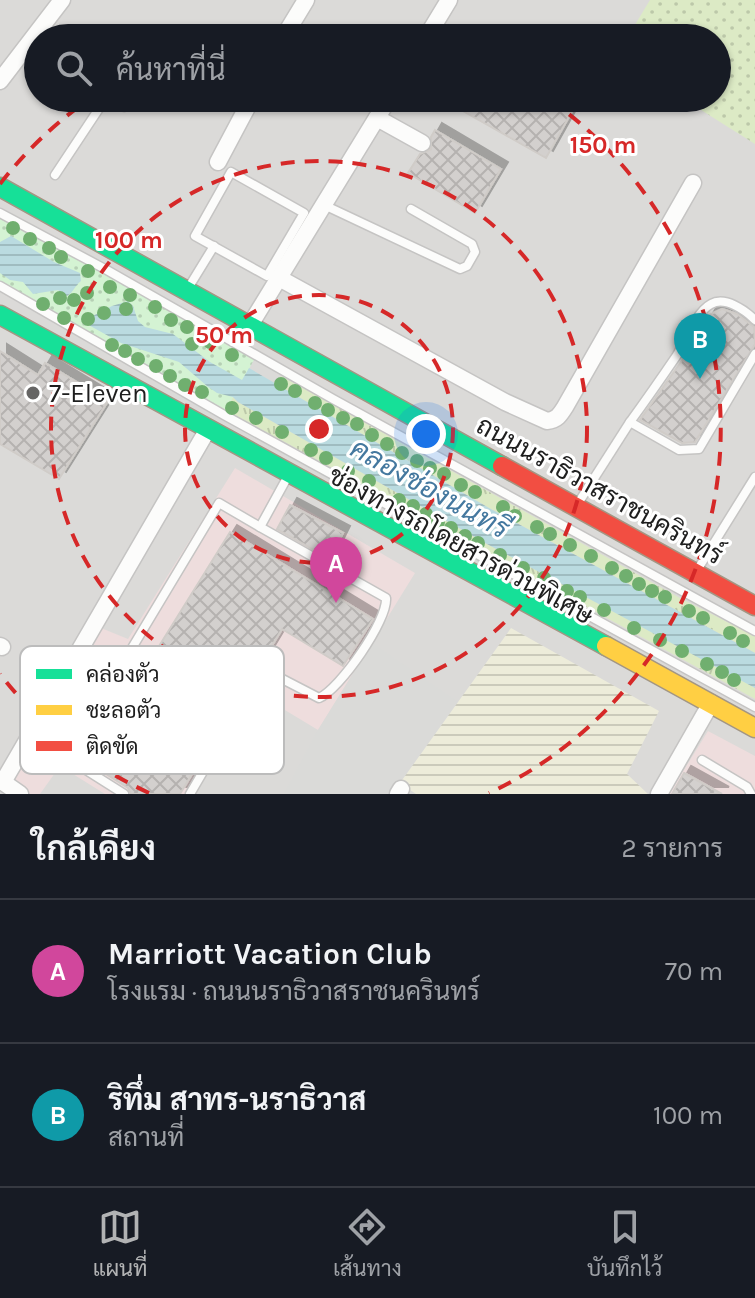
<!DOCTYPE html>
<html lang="th">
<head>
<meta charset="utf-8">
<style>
  body { margin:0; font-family:Karla,Sarabun,sans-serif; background:#242831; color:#f1f3f6 }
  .you { position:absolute; left:426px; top:434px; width:28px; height:28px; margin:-20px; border:6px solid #fff; border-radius:50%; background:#1a73e8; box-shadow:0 0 0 12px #1a73e833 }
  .badge { display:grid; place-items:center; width:52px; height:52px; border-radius:50%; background:#b2b3b4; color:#fff; font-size:26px; font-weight:700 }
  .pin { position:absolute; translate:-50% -66px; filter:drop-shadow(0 2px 4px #0008) }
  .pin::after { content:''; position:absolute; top:42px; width:28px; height:24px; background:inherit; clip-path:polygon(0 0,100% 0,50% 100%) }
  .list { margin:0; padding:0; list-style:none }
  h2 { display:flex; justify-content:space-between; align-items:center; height:104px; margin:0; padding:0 32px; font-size:34px }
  h2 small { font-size:26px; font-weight:400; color:#9ea1a6 }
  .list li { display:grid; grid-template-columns:52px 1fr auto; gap:24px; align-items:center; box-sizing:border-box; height:144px; padding:0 32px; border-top:2px solid #363941 }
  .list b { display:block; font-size:30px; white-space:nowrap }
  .list p { margin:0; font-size:26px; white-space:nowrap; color:#9ea1a6 }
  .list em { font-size:26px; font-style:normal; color:#9ea1a6 }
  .icon { flex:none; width:44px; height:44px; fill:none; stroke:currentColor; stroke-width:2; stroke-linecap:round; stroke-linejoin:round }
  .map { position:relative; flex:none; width:755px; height:794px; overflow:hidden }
  .search { position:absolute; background:#171b24; box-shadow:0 2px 6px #0004; left:24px; right:24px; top:24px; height:88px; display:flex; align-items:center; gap:20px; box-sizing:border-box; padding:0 28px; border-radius:44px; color:#9ea1a6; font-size:30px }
  .sheet { height:392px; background:#171b24 }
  nav { display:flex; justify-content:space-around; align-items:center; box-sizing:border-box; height:112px; border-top:2px solid #363941; background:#171b24; font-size:22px; color:#9ea1a6 }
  nav a { display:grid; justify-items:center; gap:4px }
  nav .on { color:#b2b3b4 }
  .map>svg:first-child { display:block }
  .residential { fill:#dbdad8; fill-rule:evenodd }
  .commercial { fill:#edd }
  .religious { fill:#dadad8 }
  .farmland { fill:url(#farmland-rules) }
  .grass { fill:url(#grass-tufts) }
  .park { fill:url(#park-dots) }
  .garden { fill:url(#garden-dots) }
  .water { fill:url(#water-rules) }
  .building { fill:url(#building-cross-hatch); stroke:#d0ccc8; stroke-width:2; filter:url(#shadow) }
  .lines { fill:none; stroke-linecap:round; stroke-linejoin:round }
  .lane-casing { stroke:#c5c4c3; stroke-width:11 }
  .street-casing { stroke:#c5c4c3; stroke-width:19 }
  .fast-casing { stroke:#a39683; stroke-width:21 }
  .slow-casing { stroke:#a39683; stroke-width:21 }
  .jam-casing { stroke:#a39683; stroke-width:21 }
  .lane { stroke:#fcfcfb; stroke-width:8 }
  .street { stroke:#fcfcfb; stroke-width:16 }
  .fast { stroke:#16e098; stroke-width:18 }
  .slow { stroke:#ffcf43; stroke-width:18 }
  .jam { stroke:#f24e42; stroke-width:18 }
  .tree { fill:#70af6f }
  .ring { fill:none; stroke:#d62828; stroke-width:4; stroke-dasharray:14 10 }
  .poi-dot { fill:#666564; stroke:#fff; stroke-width:3 }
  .labels { text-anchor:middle; stroke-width:6; stroke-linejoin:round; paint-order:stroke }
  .poi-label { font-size:26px; fill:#1e1e1e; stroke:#fff; text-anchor:start }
  .street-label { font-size:26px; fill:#1e1e1e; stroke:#fff }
  .water-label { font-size:28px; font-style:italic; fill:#44789f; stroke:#fff }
  .key { fill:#fff; stroke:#bcbcbc; stroke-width:2 }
  .key-label { font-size:22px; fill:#1e1e1e }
  .centre { fill:#d62828; stroke:#fff; stroke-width:4 }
  .ring-label { font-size:24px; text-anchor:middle; font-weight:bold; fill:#d62828; stroke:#fff; stroke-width:6; stroke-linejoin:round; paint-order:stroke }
</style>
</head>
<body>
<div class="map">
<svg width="755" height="794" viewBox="0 0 755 794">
  <defs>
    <pattern id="farmland-rules" width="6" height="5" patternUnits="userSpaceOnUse" patternTransform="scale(2)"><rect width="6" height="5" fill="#edecda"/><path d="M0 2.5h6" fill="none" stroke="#cbcabb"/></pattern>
    <pattern id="grass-tufts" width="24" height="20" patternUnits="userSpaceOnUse" patternTransform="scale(2)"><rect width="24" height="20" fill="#dceac5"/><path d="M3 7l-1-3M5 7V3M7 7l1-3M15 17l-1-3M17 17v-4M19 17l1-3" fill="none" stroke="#bcc8a9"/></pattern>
    <pattern id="park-dots" width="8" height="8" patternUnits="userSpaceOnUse" patternTransform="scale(2)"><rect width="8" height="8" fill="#d4f3d3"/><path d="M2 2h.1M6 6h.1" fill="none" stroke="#b6d0b5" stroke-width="1.8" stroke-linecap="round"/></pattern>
    <pattern id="garden-dots" width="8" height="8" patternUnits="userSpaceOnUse" patternTransform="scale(2)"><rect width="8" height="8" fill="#dceac5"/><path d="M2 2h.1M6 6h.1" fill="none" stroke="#bcc8a9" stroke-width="1.8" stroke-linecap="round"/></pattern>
    <pattern id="water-rules" width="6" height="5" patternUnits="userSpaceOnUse" patternTransform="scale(2)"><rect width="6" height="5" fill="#badbe0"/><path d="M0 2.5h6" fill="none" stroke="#9fbcc0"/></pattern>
    <pattern id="building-cross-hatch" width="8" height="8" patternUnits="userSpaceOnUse" patternTransform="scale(2)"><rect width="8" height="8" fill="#d3d0ce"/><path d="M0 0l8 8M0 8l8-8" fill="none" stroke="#b5b2b0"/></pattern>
    <filter id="shadow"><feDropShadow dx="7" dy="-7" stdDeviation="0" flood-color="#0004"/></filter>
  </defs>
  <rect width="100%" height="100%" fill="#eceae7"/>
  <path class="residential" d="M0 0H755V794H0ZM38 38H717V98H38Z"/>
  <g class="commercial">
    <path d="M235 468 415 573 318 730 255 692 195 794H105L60 766 40 794H29L9 780 101 628 128 639Z"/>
    <path d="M708 731 755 756V794H669Z"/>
  </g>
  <path class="religious" d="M372 643 458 702 393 794H284L318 730Z"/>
  <path class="farmland" d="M511 628 659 711 627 774 648 794H416L400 783Z"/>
  <g class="grass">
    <path d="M281 376 680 598 755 636V653L489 508 276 384Z"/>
    <path d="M233 397 238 402 487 544 724 669 755 688V699L226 410Z"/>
  </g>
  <path class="park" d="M0 216 255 358 226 410 0 284Z"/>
  <path class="garden" d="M650 0H755V144L682 98H717V38H627Z"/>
  <g class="water">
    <path d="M11 236 54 262 80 273 81 281C75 285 74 292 67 296L58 290 33 294 23 282 10 280 0 273V242Z"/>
    <path d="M128 301 133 306 138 321 145 327 173 334 210 362 242 380 249 368 489 508 755 653V688L487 544 238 402 233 397 217 393 207 386 179 362 121 343 85 323V320L112 306Z"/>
  </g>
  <g class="building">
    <path d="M440 98H561L575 106 546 158Z"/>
    <path d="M435 130 501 169 475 213 408 173 420 154 431 149V137Z"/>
    <path d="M722 309 737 314 754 327 755 344 695 442 682 443 640 420 683 359 709 315Z"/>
    <path d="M0 351 38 375 45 363 108 401 59 479 0 444Z"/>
    <path d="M290 505 343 533 330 559 277 529Z"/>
    <path d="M230 532 373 619 343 666 282 629 262 662 257 665 180 794H131L128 788 87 762Z"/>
    <path d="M684 773 722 794H672Z"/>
  </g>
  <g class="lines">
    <g class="lane-casing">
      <g id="lane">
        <path d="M22 53 38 61"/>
        <path d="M107 98 124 107"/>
        <path d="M231 172 304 213 267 276 195 236Z"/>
        <path d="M55 175 106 98"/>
        <path d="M324 205 460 269 467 266 475 252 472 244 411 209"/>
        <path d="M0 213 105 269 333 399 755 631"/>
        <path d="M0 286 224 415 755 707"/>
        <path d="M187 290 214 246"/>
        <path d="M755 320C745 310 725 296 711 304 696 312 686 340 677 355 662 377 646 400 630 422L679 450 699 449 755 354"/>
        <path d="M577 505 630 422"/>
        <path d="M696 572 755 477"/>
        <path d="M103 695C88 685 80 677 86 658 99 646 112 651 126 658"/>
        <path d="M64 756 124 794"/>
        <path d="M702 760 747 787 751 794"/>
        <path d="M45 766 64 756 75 743 219 503 260 527 288 476"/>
        <path d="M190 794 263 669 319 698C340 689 388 620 386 598L260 527"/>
      </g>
    </g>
    <g class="street-casing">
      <g id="street">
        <path d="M283 38 306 0"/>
        <path d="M426 38 449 0"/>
        <path d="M0 81 62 0"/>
        <path d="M377 118 422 143"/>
        <path d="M218 162 252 98"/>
        <path d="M279 278 505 402 547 421C557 420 560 415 565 407L693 183"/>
        <path d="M250 325 389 98"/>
        <path d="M0 646 2 647"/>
        <path d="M0 780 20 794"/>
        <path d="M3 782 208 429"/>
        <path d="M398 794 401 789"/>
        <path d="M659 794 711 703"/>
      </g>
    </g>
    <g class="fast-casing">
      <g id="fast">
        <path d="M0 187 502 466"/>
        <path d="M0 315 606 646"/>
      </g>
    </g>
    <g class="slow-casing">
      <path id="slow" d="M606 646 755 728"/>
    </g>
    <g class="jam-casing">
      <path id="jam" d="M502 466 755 606"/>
    </g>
    <use href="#lane" class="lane"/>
    <use href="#street" class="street"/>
    <use href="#fast" class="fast"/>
    <use href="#slow" class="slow"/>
    <use href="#jam" class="jam"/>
  </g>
  <g class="tree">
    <circle cx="13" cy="228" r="7"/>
    <circle cx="30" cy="239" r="7"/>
    <circle cx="49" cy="248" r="7"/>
    <circle cx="61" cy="257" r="7"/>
    <circle cx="88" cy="271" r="7"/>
    <circle cx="110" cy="287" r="7"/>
    <circle cx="87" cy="293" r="7"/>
    <circle cx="130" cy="295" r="7"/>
    <circle cx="60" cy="298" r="7"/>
    <circle cx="74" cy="300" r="7"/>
    <circle cx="43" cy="304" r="7"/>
    <circle cx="155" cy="307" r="7"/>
    <circle cx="126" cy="309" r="7"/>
    <circle cx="104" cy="313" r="7"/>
    <circle cx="64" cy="318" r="7"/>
    <circle cx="88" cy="319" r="7"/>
    <circle cx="171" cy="320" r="7"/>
    <circle cx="187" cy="327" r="7"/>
    <circle cx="210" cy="342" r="7"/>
    <circle cx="192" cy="344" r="7"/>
    <circle cx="112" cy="345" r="7"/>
    <circle cx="125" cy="351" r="7"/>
    <circle cx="232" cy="355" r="7"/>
    <circle cx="138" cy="359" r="7"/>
    <circle cx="156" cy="366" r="7"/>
    <circle cx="170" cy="376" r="7"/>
    <circle cx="281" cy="384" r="7"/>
    <circle cx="185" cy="385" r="7"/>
    <circle cx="295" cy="391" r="7"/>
    <circle cx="202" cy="392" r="7"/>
    <circle cx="315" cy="403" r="7"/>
    <circle cx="232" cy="408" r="7"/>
    <circle cx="328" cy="410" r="7"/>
    <circle cx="256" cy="418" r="7"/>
    <circle cx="343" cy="418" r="7"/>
    <circle cx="357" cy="424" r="7"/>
    <circle cx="282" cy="432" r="7"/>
    <circle cx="372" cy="435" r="7"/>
    <circle cx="387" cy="444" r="7"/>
    <circle cx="311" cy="450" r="7"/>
    <circle cx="402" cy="453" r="7"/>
    <circle cx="326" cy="458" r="7"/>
    <circle cx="417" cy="461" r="7"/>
    <circle cx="430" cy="468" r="7"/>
    <circle cx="348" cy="471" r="7"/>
    <circle cx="444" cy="474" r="7"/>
    <circle cx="369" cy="481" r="7"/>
    <circle cx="461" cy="485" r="7"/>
    <circle cx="475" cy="492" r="7"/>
    <circle cx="399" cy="500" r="7"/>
    <circle cx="413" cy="506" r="7"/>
    <circle cx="503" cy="507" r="7"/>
    <circle cx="426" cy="514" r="7"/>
    <circle cx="515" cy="516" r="7"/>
    <circle cx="438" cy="522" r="7"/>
    <circle cx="537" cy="527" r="7"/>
    <circle cx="451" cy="528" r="7"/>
    <circle cx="550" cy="534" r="7"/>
    <circle cx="465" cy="536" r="7"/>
    <circle cx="478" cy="543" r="7"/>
    <circle cx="570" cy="545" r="7"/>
    <circle cx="500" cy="555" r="7"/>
    <circle cx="591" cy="556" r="7"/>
    <circle cx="523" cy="568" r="7"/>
    <circle cx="612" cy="568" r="7"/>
    <circle cx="626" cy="576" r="7"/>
    <circle cx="544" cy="578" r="7"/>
    <circle cx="639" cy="584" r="7"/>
    <circle cx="567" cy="591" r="7"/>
    <circle cx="652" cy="591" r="7"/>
    <circle cx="580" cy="597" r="7"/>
    <circle cx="665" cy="597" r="7"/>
    <circle cx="604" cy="610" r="7"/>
    <circle cx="689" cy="611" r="7"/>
    <circle cx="703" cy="618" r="7"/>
    <circle cx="634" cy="628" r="7"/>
    <circle cx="730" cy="633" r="7"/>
    <circle cx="660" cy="640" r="7"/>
    <circle cx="743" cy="641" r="7"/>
    <circle cx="682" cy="651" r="7"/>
    <circle cx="707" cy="664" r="7"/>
    <circle cx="722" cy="672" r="7"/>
    <circle cx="734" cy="680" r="7"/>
  </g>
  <g class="ring">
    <circle cx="319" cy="429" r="134"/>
    <circle cx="319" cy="429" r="268"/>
    <path d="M149 793A402 402 0 0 1 0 674M0 184A402 402 0 0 1 88 100M229 37A402 402 0 0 1 409 37M550 100A402 402 0 0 1 489 793"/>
  </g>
  <circle class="poi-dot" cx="33" cy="393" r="8"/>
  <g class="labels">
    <g class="poi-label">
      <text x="49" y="402">7-Eleven</text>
    </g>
    <g class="street-label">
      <text transform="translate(600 490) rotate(29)" y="9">ถนนนราธิวาสราชนครินทร์</text>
      <text transform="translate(461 545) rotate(29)" y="9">ช่องทางรถโดยสารด่วนพิเศษ</text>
    </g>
    <g class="water-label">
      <text transform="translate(430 488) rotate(29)" y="10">คลองช่องนนทรี</text>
    </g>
  </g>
  <rect x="20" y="646" width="264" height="128" rx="12" class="key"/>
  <rect x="36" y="669" width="36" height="10" fill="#16e098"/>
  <rect x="36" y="705" width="36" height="10" fill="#ffcf43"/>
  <rect x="36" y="741" width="36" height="10" fill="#f24e42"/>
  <g class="key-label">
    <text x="86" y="682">คล่องตัว</text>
    <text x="86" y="718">ชะลอตัว</text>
    <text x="86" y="754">ติดขัด</text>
  </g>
  <circle cx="319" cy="429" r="12" class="centre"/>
  <g class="ring-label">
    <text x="603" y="153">150 m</text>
    <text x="129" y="248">100 m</text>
    <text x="224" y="343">50 m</text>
  </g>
</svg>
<div class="you"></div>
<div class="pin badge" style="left:336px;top:603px;background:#d1479c">A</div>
<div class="pin badge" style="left:700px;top:379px;background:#0f9aa8">B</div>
<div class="search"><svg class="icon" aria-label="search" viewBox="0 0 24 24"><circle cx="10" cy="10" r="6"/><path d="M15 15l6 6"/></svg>ค้นหาที่นี่</div>
</div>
<section class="sheet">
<h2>ใกล้เคียง<small>2 รายการ</small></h2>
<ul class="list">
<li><span class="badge" style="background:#d1479c">A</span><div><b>Marriott Vacation Club</b><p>โรงแรม · ถนนนราธิวาสราชนครินทร์</p></div><em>70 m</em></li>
<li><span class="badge" style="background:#0f9aa8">B</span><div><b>ริทึ่ม สาทร-นราธิวาส</b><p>สถานที่</p></div><em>100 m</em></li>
</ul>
</section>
<nav>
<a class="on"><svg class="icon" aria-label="map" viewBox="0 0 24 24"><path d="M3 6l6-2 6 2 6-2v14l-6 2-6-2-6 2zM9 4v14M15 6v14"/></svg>แผนที่</a>
<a><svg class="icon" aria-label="directions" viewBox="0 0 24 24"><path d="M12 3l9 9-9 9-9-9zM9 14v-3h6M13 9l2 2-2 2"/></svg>เส้นทาง</a>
<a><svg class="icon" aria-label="saved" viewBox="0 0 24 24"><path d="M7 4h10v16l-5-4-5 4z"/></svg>บันทึกไว้</a>
</nav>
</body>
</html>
